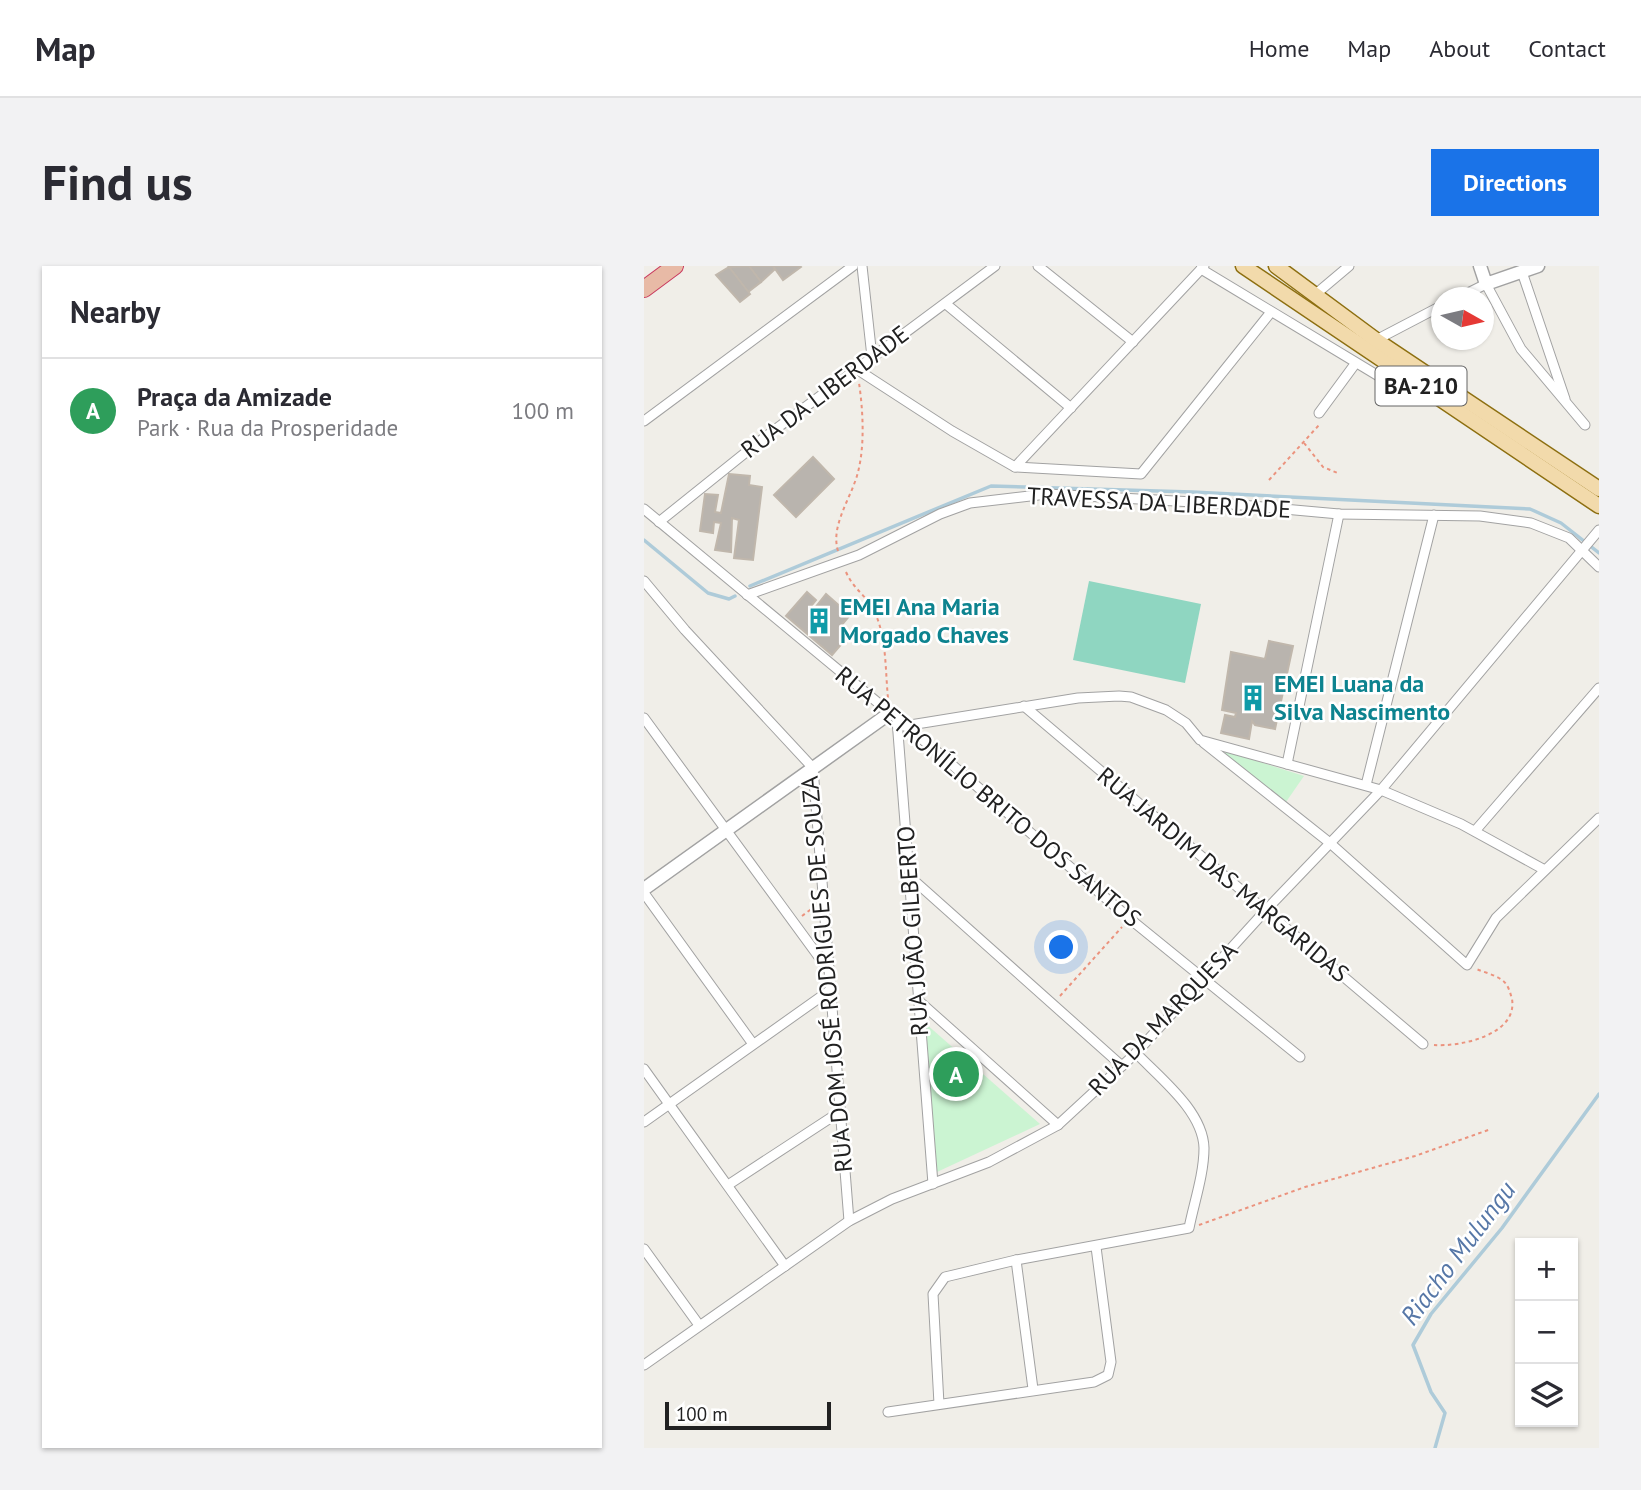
<!DOCTYPE html>
<html lang="en">
<head>
<meta charset="utf-8">
<style>
  body { margin:0; font-family:"PT Sans",sans-serif; background:#f2f2f3; color:#2b2b33 }
  .controls { position:absolute; right:21px; bottom:21px; display:grid; overflow:hidden; border-radius:0px; box-shadow:0 2px 5px #0004 }
  .controls button { width:63px; height:63px; display:grid; place-items:center; padding:0; border:0; border-bottom:2px solid #e1e1e2; background:#fff; color:#2b2b33; font:35px sans-serif }
  .compass { position:absolute; left:787px; top:21px; width:63px; height:63px; border-radius:50%; background:#fff; box-shadow:0 2px 5px #0004; rotate:98deg }
  .scale { position:absolute; left:21px; bottom:18px; width:166px; box-sizing:border-box; padding-left:7px; border:4px solid #212121; border-top:0; font-size:19px; line-height:24px; white-space:nowrap; color:#212121; -webkit-text-stroke:5px #fff; paint-order:stroke }
  .you { position:absolute; left:418px; top:682px; width:24px; height:24px; margin:-18px; border:5px solid #fff; border-radius:50%; background:#1a73e8; box-shadow:0 0 0 10px #1a73e833 }
  .badge { display:grid; place-items:center; width:46px; height:46px; border-radius:50%; background:#1a73e8; color:#fff; font-size:23px; font-weight:700 }
  .pin { position:absolute; translate:-50% -50%; border:4px solid #fff; box-shadow:0 2px 7px #0006 }
  .list { margin:0; padding:0; list-style:none }
  h2 { display:flex; justify-content:space-between; align-items:center; height:91px; margin:0; padding:0 28px; font-size:30px }
  h2 small { font-size:23px; font-weight:400; color:#7c7c81 }
  .list li { display:grid; grid-template-columns:46px 1fr auto; gap:21px; align-items:center; box-sizing:border-box; height:105px; padding:0 28px; border-top:2px solid #e1e1e2 }
  .list b { display:block; font-size:26px; white-space:nowrap }
  .list p { margin:0; font-size:23px; white-space:nowrap; color:#7c7c81 }
  .list em { font-size:23px; font-style:normal; color:#7c7c81 }
  .icon { flex:none; width:38px; height:38px; fill:none; stroke:currentColor; stroke-width:2; stroke-linecap:round; stroke-linejoin:round }
  .map { position:relative; flex:none; width:955px; height:1182px; overflow:hidden; border-radius:0px }
  header { display:flex; align-items:center; gap:42px; box-sizing:border-box; height:98px; padding:0 35px; background:#fff; border-bottom:2px solid #e1e1e2 }
  header strong { font-size:33px }
  nav { display:flex; gap:38px; margin-inline-start:auto; font-size:24px }
  .intro { display:flex; align-items:center; justify-content:space-between; box-sizing:border-box; height:168px; padding:0 42px }
  h1 { margin:0; font-size:49px }
  .button { padding:18px 32px; border-radius:0px; background:#1a73e8; color:#fff; font-size:24px; font-weight:700 }
  main { display:flex; gap:42px; padding:0 42px }
  aside { flex:1; background:#fff; border-radius:0px; box-shadow:0 2px 5px #0004 }
  .map>svg:first-child { display:block }
  .park { fill:#cbf4d2 }
  .pitch { fill:#8fd6c1 }
  .lines { fill:none; stroke-linecap:round; stroke-linejoin:round }
  .stream { stroke:#aecbd9; stroke-width:3.5 }
  .building { fill:#b9b4ae; stroke:#c0b7ac; stroke-width:2 }
  .minor-casing { stroke:#a2a2a2; stroke-width:11 }
  .tertiary-casing { stroke:#a2a2a2; stroke-width:15 }
  .primary-casing { stroke:#8d6f10; stroke-width:17 }
  .trunk-casing { stroke:#c93a5e; stroke-width:18 }
  .path { stroke:#eb937e; stroke-width:2; stroke-dasharray:3.5 3.5; stroke-linecap:butt }
  .minor { stroke:#fff; stroke-width:9 }
  .tertiary { stroke:#fff; stroke-width:12 }
  .primary { stroke:#f2daab; stroke-width:14 }
  .trunk { stroke:#e8baa6; stroke-width:16 }
  .labels { text-anchor:middle; stroke-width:5; stroke-linejoin:round; paint-order:stroke }
  .shield { fill:#fff; stroke:#646464; stroke-width:2 }
  .shield-label { font-size:23px; font-weight:bold; fill:#212121 }
  .street-label { font-size:24px; fill:#212121; stroke:#fff }
  .culture-label { font-size:24px; font-weight:bold; fill:#0d838f; stroke:#fff; text-anchor:start }
  .water-label { font-size:26px; font-style:italic; fill:#5677a7; stroke:#fff }
</style>
</head>
<body>
<header>
<strong>Map</strong>
<nav><a>Home</a><a>Map</a><a>About</a><a>Contact</a></nav>
</header>
<div class="intro"><h1>Find us</h1><a class="button">Directions</a></div>
<main>
<aside>
<h2>Nearby<small></small></h2>
<ul class="list">
<li><span class="badge" style="background:#2e9e5b">A</span><div><b>Praça da Amizade</b><p>Park · Rua da Prosperidade</p></div><em>100 m</em></li>
</ul>
</aside>
<div class="map">
<svg width="955" height="1182" viewBox="0 0 955 1182">
  <rect width="100%" height="100%" fill="#f0eee8"/>
  <g class="park">
    <path d="M575 483 660 510 642 536Z"/>
    <path d="M281 757 396 858 293 906Z"/>
  </g>
  <path class="pitch" d="M445 315 557 338 541 417 429 394Z"/>
  <g class="lines">
    <g class="stream">
      <path d="M0 274 64 327 85 333 91 330"/>
      <path d="M106 320 347 220 548 226 886 243 917 257 955 287"/>
      <path d="M791 1182 801 1147 787 1126 769 1079 787 1048 858 962 955 828"/>
    </g>
  </g>
  <g class="building">
    <path d="M105 0H129L131 3 117 16Z"/>
    <path d="M105 0 117 16 104 26 85 1Z"/>
    <path d="M129 0H156L157 1 139 14Z"/>
    <path d="M85 1 106 28 96 36 72 9Z"/>
    <path d="M169 191 190 213 152 251 130 229Z"/>
    <path d="M85 208 106 210 105 219 118 221 109 294 90 292 95 254 88 252 87 286 71 284 77 257 70 256 69 267 56 265 61 228 74 229 71 246 77 247Z"/>
    <path d="M163 326 172 334 167 340 170 343 182 328 206 349 196 361 205 369 188 389 142 350Z"/>
    <path d="M625 375 649 380 631 463 611 459 608 455 605 473 577 467 581 449 591 451 592 447 578 444 587 386 621 393Z"/>
  </g>
  <g class="lines">
    <g class="minor-casing">
      <g id="minor">
        <path d="M218 0 228 91"/>
        <path d="M394 0 489 76"/>
        <path d="M557 3 761 126H767L775 118"/>
        <path d="M878 6 921 133"/>
        <path d="M673 27 705 0"/>
        <path d="M814 32 842 18 877 83 941 159"/>
        <path d="M302 38 427 142"/>
        <path d="M732 74 797 40"/>
        <path d="M214 104 308 165 371 201 497 208 627 46"/>
        <path d="M675 147 711 98"/>
        <path d="M0 155 209 0"/>
        <path d="M371 201 560 0"/>
        <path d="M0 243 291 484 486 653 656 791"/>
        <path d="M15 256 121 171 351 0"/>
        <path d="M0 315 41 364 169 502 205 955"/>
        <path d="M103 329 215 289 296 248 326 237 403 228 586 238 695 248 836 250 887 257 925 272 955 301"/>
        <path d="M380 440 779 778"/>
        <path d="M0 452 183 702"/>
        <path d="M253 454 289 918"/>
        <path d="M260 460 434 432 475 430 487 431 522 444 542 457 556 474 737 524 817 558 899 603"/>
        <path d="M560 477 686 577 823 699 852 652 955 552"/>
        <path d="M643 498 695 248"/>
        <path d="M722 519 790 249"/>
        <path d="M831 565 955 422"/>
        <path d="M265 610 478 800"/>
        <path d="M0 627 109 778"/>
        <path d="M275 735 414 859"/>
        <path d="M0 803 141 1000"/>
        <path d="M0 856 185 725"/>
        <path d="M84 919 194 847"/>
        <path d="M0 983 55 1059"/>
        <path d="M372 994 389 1123"/>
        <path d="M0 1099 205 955 248 933 345 896 414 859 492 787 621 645 737 524 955 264"/>
        <path d="M295 1138 289 1028 301 1011 372 994 545 962C550 937 560 908 560 882 559 845 516 812 492 787"/>
        <path d="M244 1146 450 1116 464 1109 467 1096 452 981"/>
      </g>
    </g>
    <g class="tertiary-casing">
      <g id="tertiary">
        <path d="M836 0 842 18 894 0"/>
        <path d="M0 623 246 447"/>
      </g>
    </g>
    <g class="primary-casing">
      <g id="primary">
        <path d="M599 0 955 240"/>
        <path d="M632 0 732 74 955 223"/>
      </g>
    </g>
    <g class="trunk-casing">
      <path id="trunk" d="M0 23 31 0"/>
    </g>
    <g class="path">
      <path d="M660 177 679 201 696 208"/>
      <path d="M625 214 675 159"/>
      <path d="M194 285C186 259 208 231 214 206 221 179 219 144 215 117"/>
      <path d="M202 306C209 322 220 328 228 341 243 367 241 403 244 432"/>
      <path d="M158 650 170 641"/>
      <path d="M416 730 478 661"/>
      <path d="M790 779C816 781 874 769 868 733 866 726 864 718 858 714 851 709 840 706 832 703"/>
      <path d="M555 959 661 921 771 890 847 863"/>
    </g>
    <use href="#minor" class="minor"/>
    <use href="#tertiary" class="tertiary"/>
    <use href="#primary" class="primary"/>
    <use href="#trunk" class="trunk"/>
  </g>
  <defs>
    <g id="building-bare" transform="scale(2.1)"><path d="M-4-6H4V6H1V3H-1V6H-4ZM-2.5-4.3h1.7v1.8h-1.7ZM.8-4.3h1.7v1.8H.8ZM-2.5-1h1.7V.8h-1.7ZM.8-1h1.7V.8H.8Z" fill="#0f9aa8" stroke="#fff" stroke-width="2.5" paint-order="stroke"/></g>
  </defs>
  <g fill-rule="evenodd">
    <use href="#building-bare" x="175" y="355"/>
    <use href="#building-bare" x="609" y="432"/>
  </g>
  <g class="labels">
    <rect class="shield" x="731.5" y="100.5" width="91" height="39" rx="5"/>
    <g class="shield-label">
      <text x="777" y="128">BA-210</text>
    </g>
    <g class="street-label">
      <text transform="translate(181 126) rotate(-37)" y="8">RUA DA LIBERDADE</text>
      <text transform="translate(515 237) rotate(3)" y="8">TRAVESSA DA LIBERDADE</text>
      <text transform="translate(344 531) rotate(40)" y="8">RUA PETRONÍLIO BRITO DOS SANTOS</text>
      <text transform="translate(579 609) rotate(40)" y="8">RUA JARDIM DAS MARGARIDAS</text>
      <text transform="translate(269 665) rotate(-94)" y="8">RUA JOÃO GILBERTO</text>
      <text transform="translate(183 708) rotate(-95)" y="8">RUA DOM JOSÉ RODRIGUES DE SOUZA</text>
      <text transform="translate(519 753) rotate(-46)" y="8">RUA DA MARQUESA</text>
    </g>
    <g class="culture-label">
      <text x="196" y="349">EMEI Ana Maria<tspan x="196" dy="28">Morgado Chaves</tspan></text>
      <text x="630" y="426">EMEI Luana da<tspan x="630" dy="28">Silva Nascimento</tspan></text>
    </g>
    <g class="water-label">
      <text transform="translate(814 987) rotate(-53)" y="9">Riacho Mulungu</text>
    </g>
  </g>
</svg>
<div class="controls">
<button>+</button>
<button>−</button>
<button><svg class="icon" aria-label="layers" viewBox="0 0 24 24"><path d="M12 4l9 5-9 5-9-5zM3 14l9 5 9-5"/></svg></button>
</div>
<svg class="compass" viewBox="-18 -18 36 36"><path d="M0-13l5 13h-10z" fill="#e53935"/><path d="M0 13l5-13h-10z" fill="#7c7c81"/></svg>
<div class="scale">100 m</div>
<div class="you"></div>
<div class="pin badge" style="left:312px;top:808px;background:#2e9e5b">A</div>
</div>
</main>
</body>
</html>
